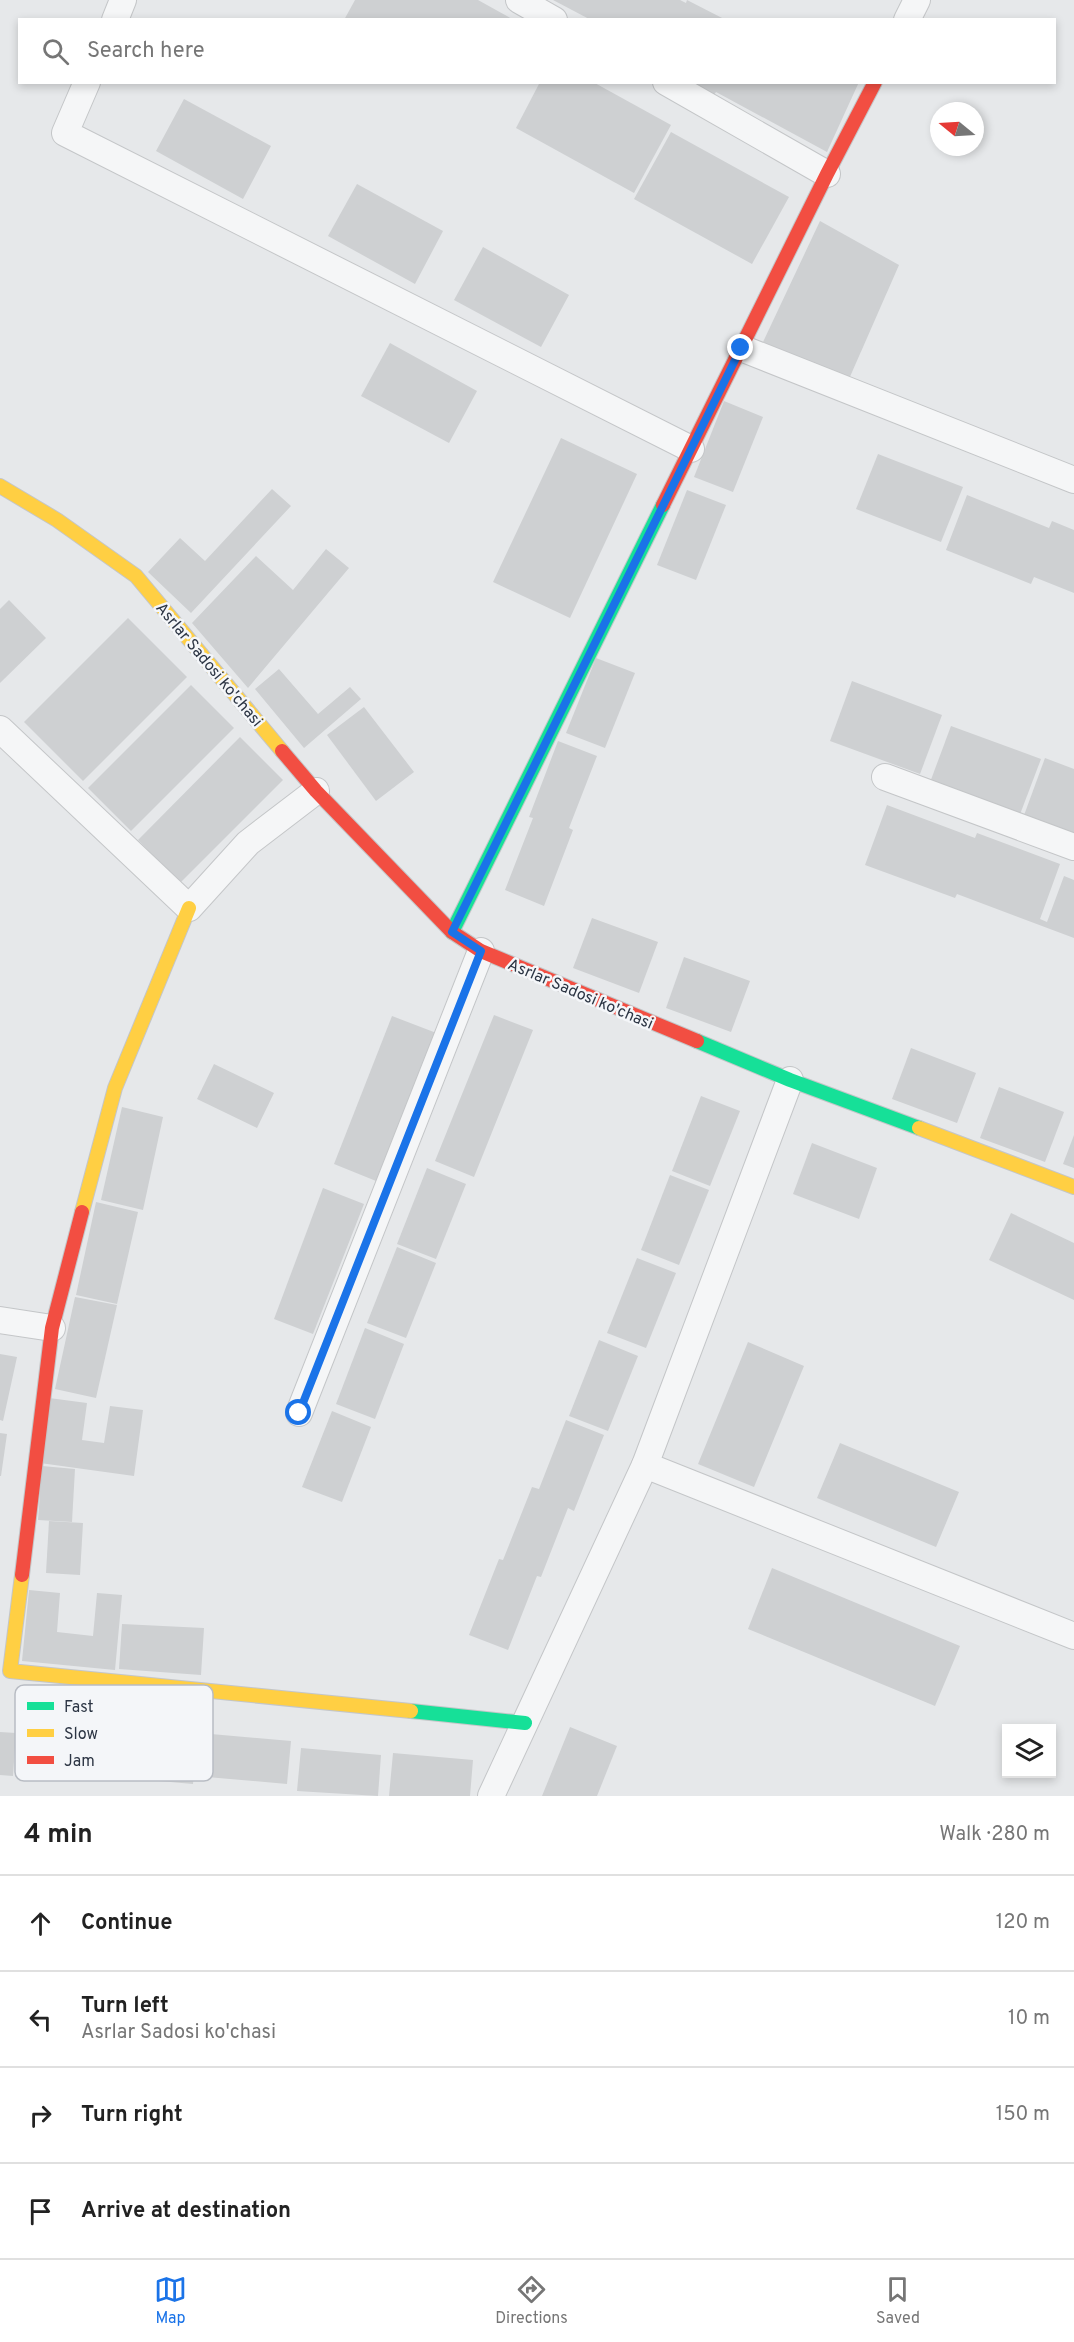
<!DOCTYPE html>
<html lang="en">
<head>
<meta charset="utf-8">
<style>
  body { margin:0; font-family:Overpass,sans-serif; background:#f6f6f6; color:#222 }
  .controls { position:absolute; right:18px; bottom:18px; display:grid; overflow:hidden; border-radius:0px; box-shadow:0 3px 9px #0003 }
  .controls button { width:54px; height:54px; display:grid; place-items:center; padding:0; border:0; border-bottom:2px solid #e0e0e0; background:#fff; color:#222; font:30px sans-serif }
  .compass { position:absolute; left:930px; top:102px; width:54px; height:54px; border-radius:50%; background:#fff; box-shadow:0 3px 9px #0003; rotate:288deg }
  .stop { position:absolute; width:18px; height:18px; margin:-14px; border:4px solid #1a73e8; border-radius:50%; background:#fff }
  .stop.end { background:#1a73e8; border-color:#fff; box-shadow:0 2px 6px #0008 }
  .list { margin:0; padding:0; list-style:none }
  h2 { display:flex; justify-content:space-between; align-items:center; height:78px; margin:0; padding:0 24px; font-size:26px }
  h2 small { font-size:20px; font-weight:400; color:#767676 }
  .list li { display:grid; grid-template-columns:39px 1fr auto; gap:18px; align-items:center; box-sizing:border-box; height:96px; padding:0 24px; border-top:2px solid #e0e0e0 }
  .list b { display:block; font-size:22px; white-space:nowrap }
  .list p { margin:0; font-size:20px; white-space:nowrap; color:#767676 }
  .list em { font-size:20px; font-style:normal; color:#767676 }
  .icon { flex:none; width:33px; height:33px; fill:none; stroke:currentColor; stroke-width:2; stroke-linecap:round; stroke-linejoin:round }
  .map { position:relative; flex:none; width:1074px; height:1796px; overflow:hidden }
  .search { position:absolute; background:#fff; box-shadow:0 3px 9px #0003; left:18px; right:18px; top:18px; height:66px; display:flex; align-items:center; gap:15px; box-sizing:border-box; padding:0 21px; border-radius:0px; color:#767676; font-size:22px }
  .sheet { height:462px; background:#fff }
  nav { display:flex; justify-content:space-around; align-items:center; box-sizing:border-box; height:84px; border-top:2px solid #e0e0e0; background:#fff; font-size:16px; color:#767676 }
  nav a { display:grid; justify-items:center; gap:3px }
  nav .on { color:#1a73e8 }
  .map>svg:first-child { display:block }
  .building { fill:#ced0d2 }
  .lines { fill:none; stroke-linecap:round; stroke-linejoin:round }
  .street-casing { stroke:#c4c6c8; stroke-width:28 }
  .fast-casing { stroke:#c4c6c8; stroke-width:16 }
  .slow-casing { stroke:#c4c6c8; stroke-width:16 }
  .jam-casing { stroke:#c4c6c8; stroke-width:16 }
  .street { stroke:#f5f6f7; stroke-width:26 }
  .fast { stroke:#16e098; stroke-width:14 }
  .slow { stroke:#ffcf43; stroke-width:14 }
  .jam { stroke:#f24e42; stroke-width:14 }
  .route { stroke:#1a73e8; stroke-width:8 }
  .labels { text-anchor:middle; stroke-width:5; stroke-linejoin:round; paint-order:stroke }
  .street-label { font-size:16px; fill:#2c3544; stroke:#f4f6f9 }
  .key { fill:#f4f6f9; stroke:#b8bcc3; stroke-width:1.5 }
  .key-label { font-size:16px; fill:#2c3544 }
</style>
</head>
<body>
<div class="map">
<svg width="1074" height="1796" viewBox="0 0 1074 1796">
  <rect width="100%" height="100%" fill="#e6e8ea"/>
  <g class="building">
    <path d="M355 0H478L514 20H344Z"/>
    <path d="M553 0H680L686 3 687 0 726 20H591Z"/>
    <path d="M540 82H593L671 125 634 193 516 128Z"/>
    <path d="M691 82H859L827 152 716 92 714 95Z"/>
    <path d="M184 99 271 146 243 199 156 151Z"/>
    <path d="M671 132 789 197 752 264 634 199Z"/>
    <path d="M357 184 443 231 415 284 328 236Z"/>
    <path d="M820 221 899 265 849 379 763 342Z"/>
    <path d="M483 247 569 295 541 347 454 300Z"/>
    <path d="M390 343 477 391 449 443 361 396Z"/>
    <path d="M724 401 763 417 733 492 694 477Z"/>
    <path d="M561 438 637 474 570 618 493 582Z"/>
    <path d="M878 454 963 487 941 542 856 509Z"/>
    <path d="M272 489 291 506 191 613 148 572 180 538 205 561Z"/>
    <path d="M687 490 726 505 696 580 657 565Z"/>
    <path d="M967 495 1049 528 1052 521 1074 530V593L1034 577 1031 584 946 550Z"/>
    <path d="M326 549 349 568 248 688 192 623 256 556 293 590Z"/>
    <path d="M9 600 46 638 0 683V609Z"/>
    <path d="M128 618 187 677 83 781 24 722Z"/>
    <path d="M596 658 635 673 605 748 566 733Z"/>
    <path d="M279 669 318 714 350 687 361 699 304 748 255 689Z"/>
    <path d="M852 681 942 715 920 774 830 741Z"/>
    <path d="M191 685 234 728 131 831 88 788Z"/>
    <path d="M364 707 414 772 376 801 327 735Z"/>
    <path d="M951 726 1041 759 1019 817 929 785Z"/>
    <path d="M240 737 283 780 180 883 138 840Z"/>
    <path d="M558 741 597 756 569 828 573 830 544 906 505 890 533 818 529 817Z"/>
    <path d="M1045 758 1074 769V837L1023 818Z"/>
    <path d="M887 805 975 838 977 833 1060 864 1040 919 1047 922 1064 876 1074 880V938L957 894 955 898 865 865Z"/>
    <path d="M592 918 658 942 639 993 573 968Z"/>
    <path d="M684 957 750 981 731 1032 666 1008Z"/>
    <path d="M494 1015 533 1030 474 1177 435 1161Z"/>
    <path d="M392 1016 439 1034 381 1183 334 1164Z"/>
    <path d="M911 1048 976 1073 957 1123 892 1099Z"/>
    <path d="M214 1064 274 1093 257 1128 197 1099Z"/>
    <path d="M999 1087 1064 1112 1045 1162 980 1138Z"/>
    <path d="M701 1096 740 1111 710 1186 672 1171Z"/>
    <path d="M122 1107 163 1117 143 1210 101 1200Z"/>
    <path d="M1074 1135V1168L1063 1164Z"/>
    <path d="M812 1143 877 1168 859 1219 793 1194Z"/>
    <path d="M427 1168 466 1184 436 1259 397 1244Z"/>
    <path d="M670 1175 709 1190 679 1265 641 1250Z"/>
    <path d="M323 1188 364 1204 313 1334 274 1319Z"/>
    <path d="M96 1202 138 1212 117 1304 76 1295Z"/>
    <path d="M1011 1213 1074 1243V1300L989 1260Z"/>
    <path d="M397 1247 436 1263 406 1338 367 1323Z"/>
    <path d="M637 1258 676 1273 646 1348 607 1333Z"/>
    <path d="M75 1297 117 1305 96 1398 55 1389Z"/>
    <path d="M365 1328 404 1344 375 1419 336 1404Z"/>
    <path d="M599 1340 638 1356 608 1431 569 1416Z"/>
    <path d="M748 1342 804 1366 754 1487 698 1464Z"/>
    <path d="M0 1354 17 1357 3 1421 0 1420Z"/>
    <path d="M49 1398 87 1403 82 1440 104 1443 110 1406 143 1410 134 1476 40 1463Z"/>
    <path d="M332 1411 371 1427 342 1502 302 1487Z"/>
    <path d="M566 1420 604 1435 574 1511 568 1508 541 1577 537 1576 508 1650 469 1635 499 1559 503 1560 532 1487 539 1489Z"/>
    <path d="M0 1433 7 1434 1 1476H0Z"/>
    <path d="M840 1443 959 1492 936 1547 817 1498Z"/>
    <path d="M42 1466 75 1469 72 1522 38 1520Z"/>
    <path d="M49 1521 83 1523 80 1575 46 1573Z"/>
    <path d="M772 1568 960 1646 935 1706 748 1629Z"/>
    <path d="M29 1590 60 1593 57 1632 93 1636 97 1593 122 1595 115 1670 22 1661Z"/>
    <path d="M122 1624 204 1628 201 1675 119 1669Z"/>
    <path d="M570 1727 617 1746 597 1796H542Z"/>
    <path d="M0 1732 16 1733 13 1776 0 1775Z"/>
    <path d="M117 1734 197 1740 193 1784 114 1777Z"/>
    <path d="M211 1734 291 1741 287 1784 207 1777Z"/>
    <path d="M301 1748 381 1755 378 1796 297 1791Z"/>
    <path d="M393 1753 473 1760 470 1796H389Z"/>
  </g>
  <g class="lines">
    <g class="street-casing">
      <g id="street">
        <path d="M519 0 554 20"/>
        <path d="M115 20 123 0"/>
        <path d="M907 20 917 0"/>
        <path d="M87 82 65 133 691 449"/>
        <path d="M666 82 827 174"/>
        <path d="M741 348 1074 480"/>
        <path d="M0 729 189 908 248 843 316 791"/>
        <path d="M885 777 1074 847"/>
        <path d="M0 1320 52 1328"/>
        <path d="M299 1413 481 951"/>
        <path d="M645 1465 1074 1636"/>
        <path d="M491 1796 645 1465 790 1080"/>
      </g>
    </g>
    <g class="fast-casing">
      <g id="fast">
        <path d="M452 932 663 505"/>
        <path d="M697 1041 790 1080 919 1128"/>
        <path d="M411 1711 525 1723"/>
      </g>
    </g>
    <g class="slow-casing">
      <g id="slow">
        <path d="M0 486 57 520 136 576 282 751"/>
        <path d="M919 1128 1074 1187"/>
        <path d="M82 1212 115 1088 189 908"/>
        <path d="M22 1575 10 1671 411 1711"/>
      </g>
    </g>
    <g class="jam-casing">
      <g id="jam">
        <path d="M663 505 827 174 875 82"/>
        <path d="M282 751 316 791 452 932 481 951 697 1041"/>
        <path d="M22 1575 52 1328 82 1212"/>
      </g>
    </g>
    <use href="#street" class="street"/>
    <use href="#fast" class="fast"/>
    <use href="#slow" class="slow"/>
    <use href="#jam" class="jam"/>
  </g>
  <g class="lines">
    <path class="route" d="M299 1413 481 951 452 932 741 348"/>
  </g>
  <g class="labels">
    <g class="street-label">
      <text transform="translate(210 664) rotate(50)" y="6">Asrlar Sadosi ko'chasi</text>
      <text transform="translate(581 993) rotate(23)" y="6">Asrlar Sadosi ko'chasi</text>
    </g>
  </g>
  <rect x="15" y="1685" width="198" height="96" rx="9" class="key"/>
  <rect x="27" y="1702" width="27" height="8" fill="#16e098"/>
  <rect x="27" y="1729" width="27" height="8" fill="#ffcf43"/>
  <rect x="27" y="1756" width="27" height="8" fill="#f24e42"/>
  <g class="key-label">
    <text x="64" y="1712">Fast</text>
    <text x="64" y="1739">Slow</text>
    <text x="64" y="1766">Jam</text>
  </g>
</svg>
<div class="controls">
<button><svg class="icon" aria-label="layers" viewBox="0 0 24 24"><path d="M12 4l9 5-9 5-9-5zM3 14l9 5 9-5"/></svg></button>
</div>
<svg class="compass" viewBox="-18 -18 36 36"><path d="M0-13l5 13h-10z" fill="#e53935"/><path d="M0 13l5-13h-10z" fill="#767676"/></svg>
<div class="stop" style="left:299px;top:1413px"></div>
<div class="stop end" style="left:741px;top:348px"></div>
<div class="search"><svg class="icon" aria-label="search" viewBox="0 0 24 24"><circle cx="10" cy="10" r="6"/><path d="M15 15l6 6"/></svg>Search here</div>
</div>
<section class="sheet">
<h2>4 min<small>Walk · 280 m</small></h2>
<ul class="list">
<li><svg class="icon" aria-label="ahead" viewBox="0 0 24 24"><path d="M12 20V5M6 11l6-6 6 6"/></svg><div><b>Continue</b></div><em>120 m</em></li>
<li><svg class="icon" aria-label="left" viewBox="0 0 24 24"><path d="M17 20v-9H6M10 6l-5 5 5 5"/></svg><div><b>Turn left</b><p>Asrlar Sadosi ko'chasi</p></div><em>10 m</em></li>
<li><svg class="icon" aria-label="right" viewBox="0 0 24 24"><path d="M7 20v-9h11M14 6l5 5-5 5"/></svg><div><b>Turn right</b></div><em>150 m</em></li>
<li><svg class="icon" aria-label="arrive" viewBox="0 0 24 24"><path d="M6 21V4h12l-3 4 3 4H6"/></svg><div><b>Arrive at destination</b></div></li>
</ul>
</section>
<nav>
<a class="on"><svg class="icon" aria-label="map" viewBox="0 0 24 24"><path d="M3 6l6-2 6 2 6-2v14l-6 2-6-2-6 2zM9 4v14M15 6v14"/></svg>Map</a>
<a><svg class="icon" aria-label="directions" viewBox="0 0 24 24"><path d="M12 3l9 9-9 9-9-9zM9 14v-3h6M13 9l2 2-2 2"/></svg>Directions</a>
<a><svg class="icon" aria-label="saved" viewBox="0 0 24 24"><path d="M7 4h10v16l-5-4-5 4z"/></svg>Saved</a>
</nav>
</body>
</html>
